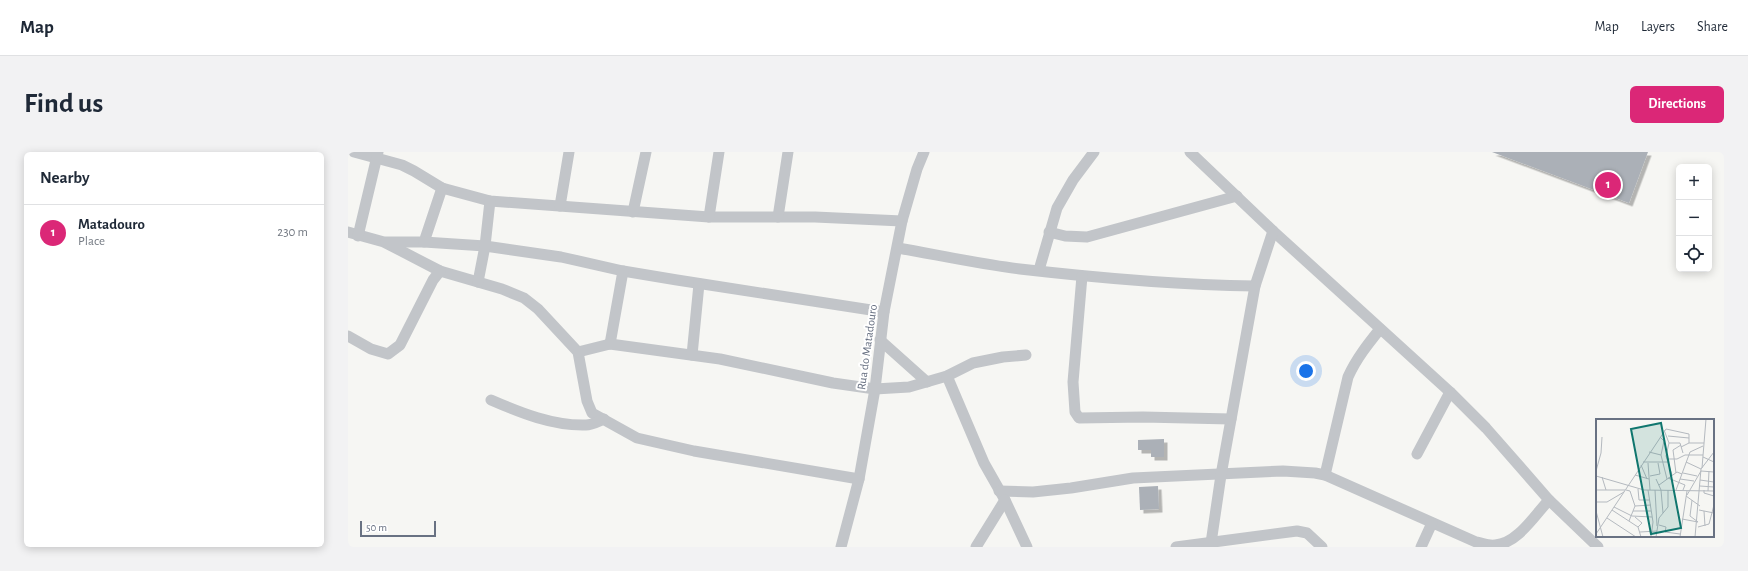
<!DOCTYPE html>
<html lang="en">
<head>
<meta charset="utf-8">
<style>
  body { margin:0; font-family:"Alegreya Sans",sans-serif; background:#f2f2f3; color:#1f2937 }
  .controls { position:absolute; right:12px; top:12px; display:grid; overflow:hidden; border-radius:6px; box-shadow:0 2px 10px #0003 }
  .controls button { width:36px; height:36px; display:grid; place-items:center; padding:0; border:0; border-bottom:1px solid #e0e1e3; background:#fff; color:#1f2937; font:20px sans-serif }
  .scale { position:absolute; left:12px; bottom:10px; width:76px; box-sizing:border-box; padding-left:4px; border:2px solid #687182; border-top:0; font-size:11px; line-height:14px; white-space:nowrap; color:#687182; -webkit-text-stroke:3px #fff; paint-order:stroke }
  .you { position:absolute; left:958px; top:219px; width:14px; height:14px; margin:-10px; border:3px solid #fff; border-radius:50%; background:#1a73e8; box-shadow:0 0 0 6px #1a73e833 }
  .badge { display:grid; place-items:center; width:26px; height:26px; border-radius:50%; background:#db2777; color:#fff; font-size:13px; font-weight:700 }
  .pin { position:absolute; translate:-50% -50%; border:2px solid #fff; box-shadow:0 1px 4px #0006 }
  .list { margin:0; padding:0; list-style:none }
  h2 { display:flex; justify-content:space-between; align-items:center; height:52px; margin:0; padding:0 16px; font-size:17px }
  h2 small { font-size:13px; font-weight:400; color:#747a83 }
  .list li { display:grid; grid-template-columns:26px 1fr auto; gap:12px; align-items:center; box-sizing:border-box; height:56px; padding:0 16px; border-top:1px solid #e0e1e3 }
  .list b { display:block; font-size:15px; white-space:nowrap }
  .list p { margin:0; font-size:13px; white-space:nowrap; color:#747a83 }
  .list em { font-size:13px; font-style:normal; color:#747a83 }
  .icon { flex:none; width:22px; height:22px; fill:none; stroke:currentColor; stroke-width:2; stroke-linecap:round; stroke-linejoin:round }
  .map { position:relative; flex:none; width:1376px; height:395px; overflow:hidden; border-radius:6px }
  header { display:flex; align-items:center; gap:24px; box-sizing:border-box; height:56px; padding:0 20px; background:#fff; border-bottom:1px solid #e0e1e3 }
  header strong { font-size:19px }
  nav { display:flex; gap:22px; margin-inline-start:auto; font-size:14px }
  .intro { display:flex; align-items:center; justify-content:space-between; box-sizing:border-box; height:96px; padding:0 24px }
  h1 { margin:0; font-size:28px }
  .button { padding:10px 18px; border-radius:6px; background:#db2777; color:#fff; font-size:14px; font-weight:700 }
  main { display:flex; gap:24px; padding:0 24px }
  aside { flex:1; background:#fff; border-radius:6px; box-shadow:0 2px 10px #0003 }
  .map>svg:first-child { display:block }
  .building { fill:#abb0b7; filter:url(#shadow) }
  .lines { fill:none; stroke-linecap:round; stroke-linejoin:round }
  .minor { stroke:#c2c5c9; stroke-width:11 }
  .labels { text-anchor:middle; stroke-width:4; stroke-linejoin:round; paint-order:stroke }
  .street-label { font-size:12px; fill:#687182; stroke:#fff }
  .inset-road { fill:none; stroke:#b4b9bf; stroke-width:1 }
  .view { fill:#0f766e; fill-opacity:0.15; stroke:#0f766e; stroke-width:2 }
  .inset-edge { fill:none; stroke:#687182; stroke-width:2 }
</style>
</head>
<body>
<header>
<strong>Map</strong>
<nav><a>Map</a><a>Layers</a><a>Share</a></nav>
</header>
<div class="intro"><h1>Find us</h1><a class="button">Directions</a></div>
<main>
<aside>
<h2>Nearby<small></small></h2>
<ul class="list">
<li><span class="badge">1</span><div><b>Matadouro</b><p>Place</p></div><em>230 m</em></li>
</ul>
</aside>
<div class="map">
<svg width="1376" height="395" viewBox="0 0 1376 395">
  <defs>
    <filter id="shadow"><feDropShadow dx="3.5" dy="3.5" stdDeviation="0" flood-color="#0004"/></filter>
  </defs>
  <rect width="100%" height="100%" fill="#f6f6f3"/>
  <g class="building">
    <path d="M1144 0H1300L1281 51Z"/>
    <path d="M816 287V305H803V298H790V288Z"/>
    <path d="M810 334 811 357 792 358 791 335Z"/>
  </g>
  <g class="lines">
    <g class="minor">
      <path d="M6 0 54 13 66 19 94 36 142 49 361 65H467L554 69"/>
      <path d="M842 0 925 79 1102 240 1138 276 1201 348 1250 395"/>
      <path d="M212 54 221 0"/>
      <path d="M285 60 298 0"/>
      <path d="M361 65 371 0"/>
      <path d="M430 65 440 0"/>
      <path d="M0 80 36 90 92 119 154 137 176 146 190 157 230 200 239 249 244 261 289 286 346 299 511 327"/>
      <path d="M701 80 717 84 739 85 889 44"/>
      <path d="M10 84 30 0"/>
      <path d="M38 90H76L94 36"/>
      <path d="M76 90 137 94 213 105 275 119 329 128 536 160"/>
      <path d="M550 96C590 103 631 112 672 117 750 126 829 133 907 134"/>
      <path d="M691 118 709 56 725 28 746 0"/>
      <path d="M734 124 725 230 727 260 731 266 795 265 883 267"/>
      <path d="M130 130 137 94 142 49"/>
      <path d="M0 184 23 197 40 202 52 193 85 128 92 119"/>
      <path d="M532 188 579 230"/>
      <path d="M262 192 275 119"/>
      <path d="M230 200 262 192 372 207 485 231 527 237 561 235 599 224 625 211 655 205 678 203"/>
      <path d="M344 203 351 132"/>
      <path d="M599 224 636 311 657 348 679 395"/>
      <path d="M143 248C173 261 205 274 238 273 244 273 251 269 256 267"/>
      <path d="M1069 302 1102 240"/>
      <path d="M977 323 1000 225C1008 207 1020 192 1032 177"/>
      <path d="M651 339 685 340 723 336 785 326 935 319 967 321 977 323 1128 390C1134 391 1141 394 1147 393 1169 392 1187 363 1201 348"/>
      <path d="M863 391 873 323 907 134 925 79"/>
      <path d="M493 395 511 327 527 237 536 160 554 69 569 17 576 0"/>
      <path d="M628 395 657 348"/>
      <path d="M828 395 949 379 959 381 974 395"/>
      <path d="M1073 395 1084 371"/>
    </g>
  </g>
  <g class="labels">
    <g class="street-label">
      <text transform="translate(519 195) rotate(-82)" y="4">Rua do Matadouro</text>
    </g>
  </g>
  <g transform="translate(1248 267)">
    <rect width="118" height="118" fill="#f6f6f3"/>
    <path class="inset-road" d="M68 11 73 24 70 37 76 56M72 17 93 19M64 18 68 22 65 36 71 60M73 24H84L87 34M85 28 93 24H108M53 33 65 36M107 38 118 43M71 40H81L89 36H107M47 43H72M90 43 105 50M52 44 54 71M45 46 51 60M106 49 110 0M0 52 5 34 6 18M105 52 118 53M80 54 77 31 85 26M87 54 101 57M39 56 53 60M0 57 48 71 118 72M54 57 64 55 62 44M6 58 10 71M72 59 89 66 87 71M60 60 65 71 67 94M84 60 98 62M104 61 118 63M63 66 81 53 86 55M104 67 118 68M42 70 43 81H54M0 71H29M30 71 34 72 39 87M52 71 57 103 55 118M59 71 61 107M80 71 94 33 107 27M108 71V74L118 77M112 72 113 52M91 76 105 52M90 77 104 87M96 81 94 97 102 103M0 83H11L28 73M18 88 36 97 56 98M16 91 42 108 45 118M103 91 118 94M0 92 7 118M37 92H55M108 92 109 107M39 98 46 104 42 108M11 99 40 118M86 100 102 103M33 102 39 87 55 86M63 106 70 108 69 113 84 115M102 108 113 105 118 86M44 113 61 112M0 115 70 10 93 15V24M60 118 63 99 72 88V71M84 118 91 72M99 118 105 50 118 33"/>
    <path class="view" d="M65 4 85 109 55 115 35 10Z"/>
    <rect width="118" height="118" class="inset-edge"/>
  </g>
</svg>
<div class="controls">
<button>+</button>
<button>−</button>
<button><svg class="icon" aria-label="locate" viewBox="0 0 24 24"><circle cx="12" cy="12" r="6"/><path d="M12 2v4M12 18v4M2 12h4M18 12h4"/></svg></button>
</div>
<div class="scale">50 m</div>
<div class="you"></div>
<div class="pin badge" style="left:1260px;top:33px">1</div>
</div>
</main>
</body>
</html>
